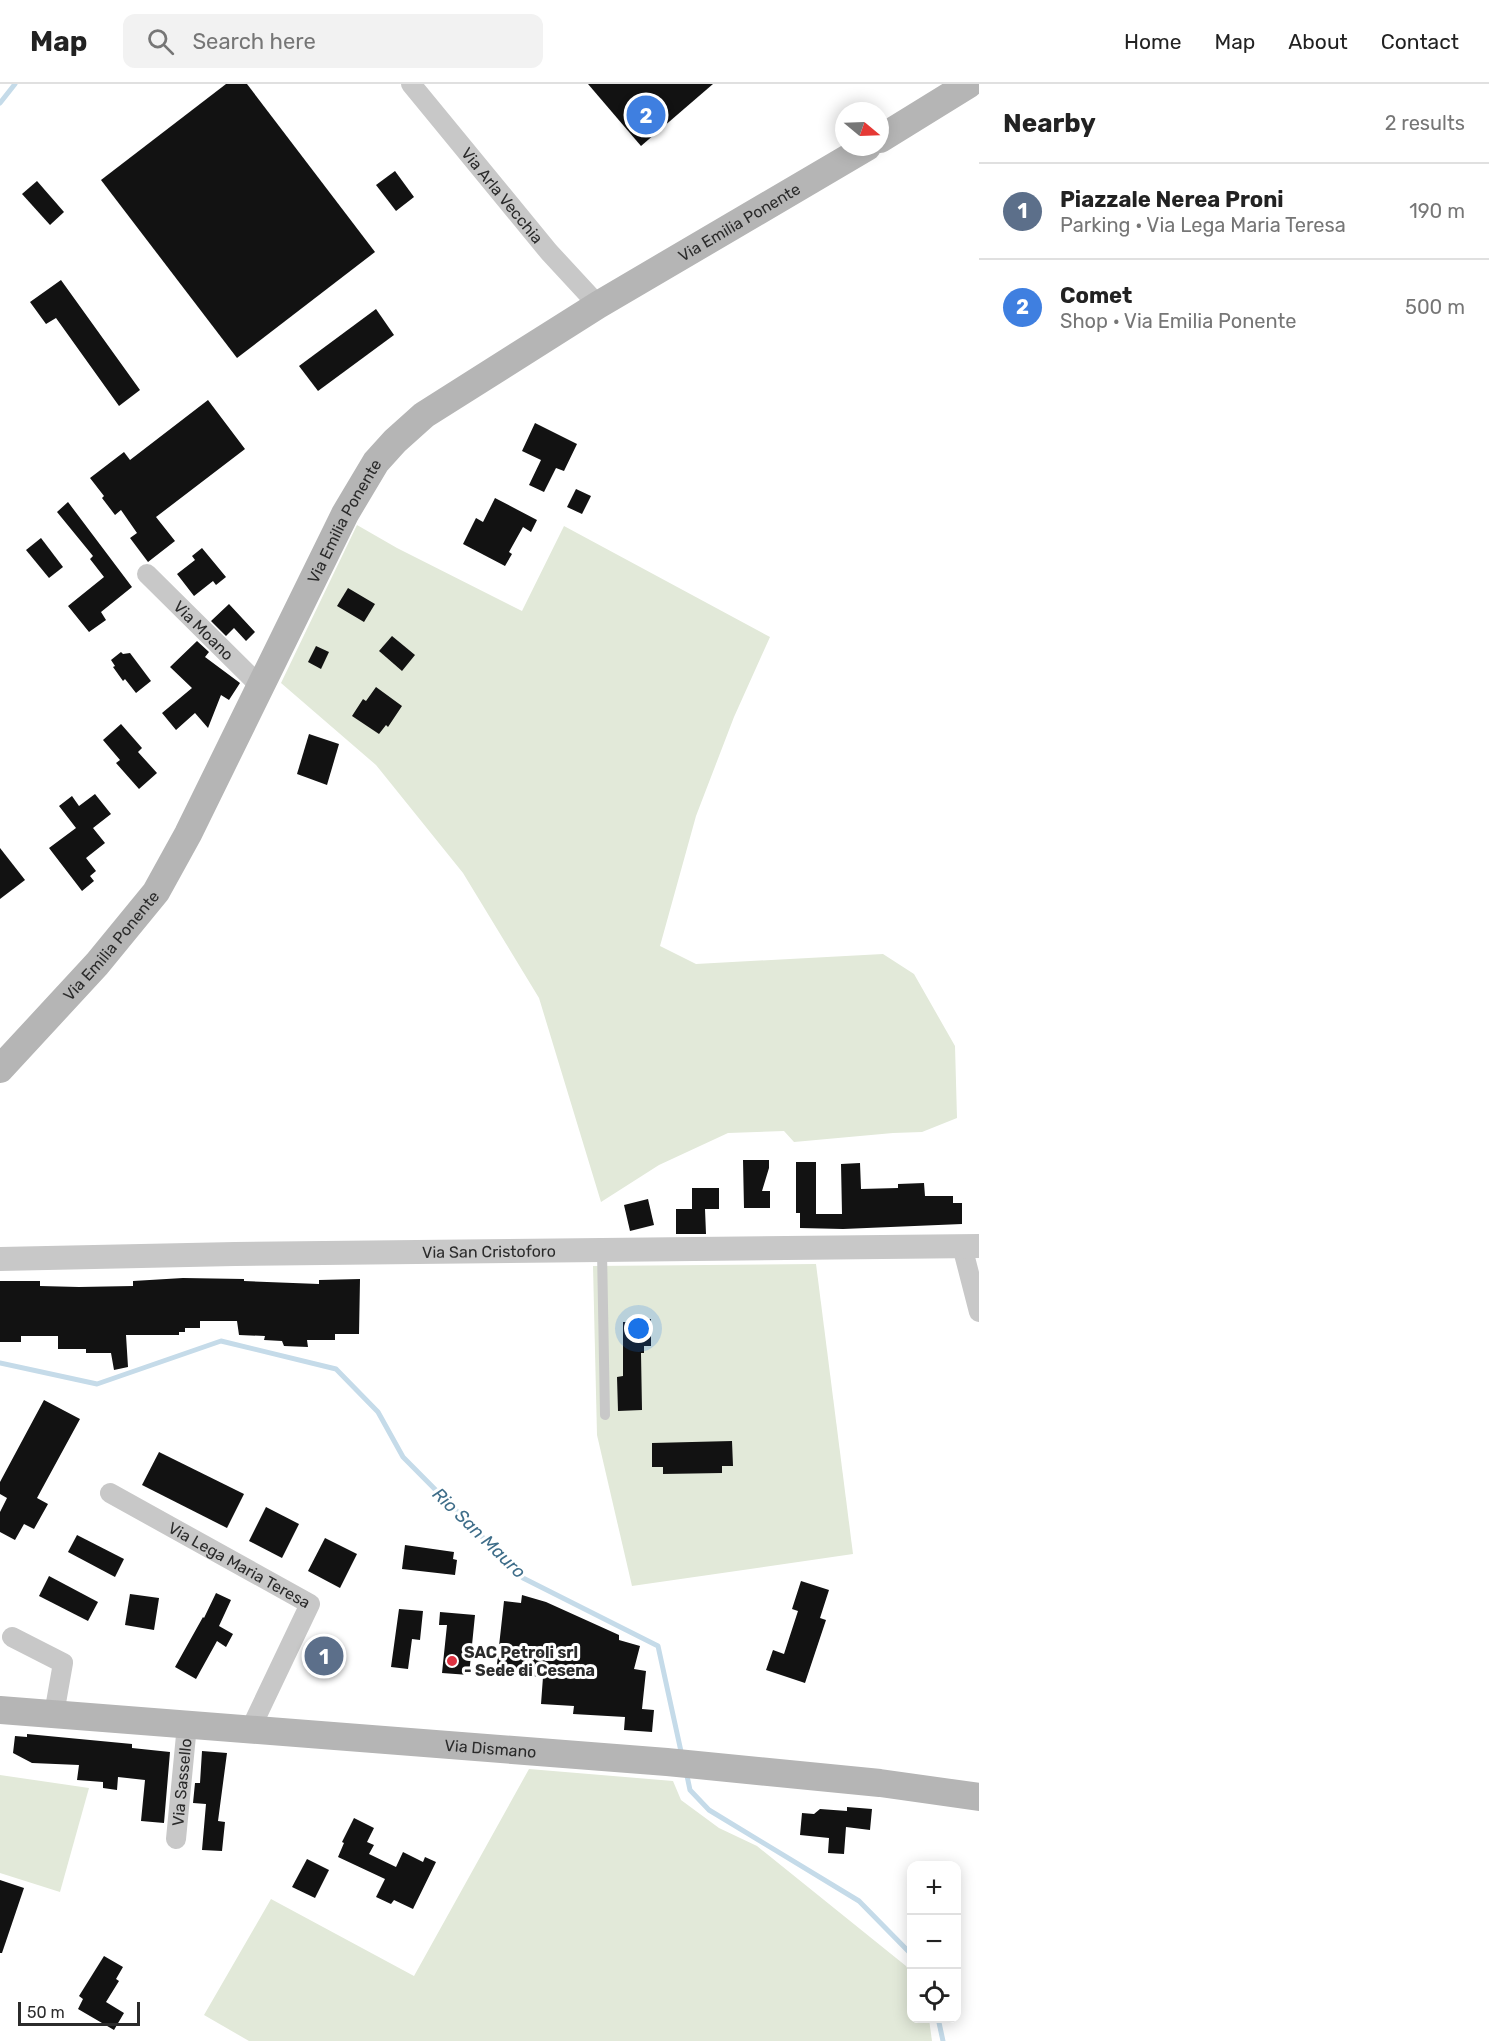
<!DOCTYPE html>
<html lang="en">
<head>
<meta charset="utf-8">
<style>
  body { margin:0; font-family:Rubik,sans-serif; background:#f2f2f2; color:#222 }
  .controls { position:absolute; right:18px; bottom:18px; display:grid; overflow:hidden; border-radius:12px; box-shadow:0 3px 15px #0003 }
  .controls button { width:54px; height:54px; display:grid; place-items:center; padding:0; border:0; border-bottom:2px solid #e0e0e0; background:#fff; color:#222; font:30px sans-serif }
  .compass { position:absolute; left:835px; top:18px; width:54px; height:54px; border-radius:50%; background:#fff; box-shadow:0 3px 15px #0003; rotate:109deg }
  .scale { position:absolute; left:18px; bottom:15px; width:122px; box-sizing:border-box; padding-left:6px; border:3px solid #2b2b2b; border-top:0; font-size:16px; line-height:21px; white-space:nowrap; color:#2b2b2b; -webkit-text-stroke:4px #fff; paint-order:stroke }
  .you { position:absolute; left:639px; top:1245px; width:21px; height:21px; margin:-15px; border:4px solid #fff; border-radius:50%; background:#1a73e8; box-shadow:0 0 0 9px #1a73e833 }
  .badge { display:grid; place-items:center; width:39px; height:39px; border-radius:50%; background:#7c3aed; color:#fff; font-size:20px; font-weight:700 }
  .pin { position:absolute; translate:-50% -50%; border:3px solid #fff; box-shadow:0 2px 6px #0006 }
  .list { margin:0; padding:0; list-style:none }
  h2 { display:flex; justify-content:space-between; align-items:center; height:78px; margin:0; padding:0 24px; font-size:26px }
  h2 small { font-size:20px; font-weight:400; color:#767676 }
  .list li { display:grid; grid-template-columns:39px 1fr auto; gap:18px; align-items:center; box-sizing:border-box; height:96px; padding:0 24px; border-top:2px solid #e0e0e0 }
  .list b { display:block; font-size:22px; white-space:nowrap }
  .list p { margin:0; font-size:20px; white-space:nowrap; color:#767676 }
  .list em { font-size:20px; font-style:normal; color:#767676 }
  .icon { flex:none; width:33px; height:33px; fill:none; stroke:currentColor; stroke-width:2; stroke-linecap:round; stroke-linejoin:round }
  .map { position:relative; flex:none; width:979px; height:1957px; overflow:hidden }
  header { display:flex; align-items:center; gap:36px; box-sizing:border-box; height:84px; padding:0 30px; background:#fff; border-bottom:2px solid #e0e0e0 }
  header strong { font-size:28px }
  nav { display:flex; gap:33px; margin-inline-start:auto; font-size:21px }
  .search { width:420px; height:54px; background:#f2f2f2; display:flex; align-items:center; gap:15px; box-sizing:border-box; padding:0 21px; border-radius:12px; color:#767676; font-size:22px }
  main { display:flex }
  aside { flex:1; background:#fff }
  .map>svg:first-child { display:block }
  .green { fill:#e2e9d9 }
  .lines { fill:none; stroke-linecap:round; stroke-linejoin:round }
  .stream { stroke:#c5dbe9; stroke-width:5 }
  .building { fill:#121212 }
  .service { stroke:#c8c8c8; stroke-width:10 }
  .minor { stroke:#c8c8c8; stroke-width:20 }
  .tertiary { stroke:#c8c8c8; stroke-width:24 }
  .secondary { stroke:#b5b5b5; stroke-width:28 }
  .poi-dot { fill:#dd3342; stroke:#fff; stroke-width:2 }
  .labels { text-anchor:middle; stroke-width:6; stroke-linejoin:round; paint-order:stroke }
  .street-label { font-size:16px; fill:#2b2b2b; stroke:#fff }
  .poi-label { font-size:16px; font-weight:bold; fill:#2b2b2b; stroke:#fff; text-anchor:start }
  .water-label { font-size:18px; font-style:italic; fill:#3e6d89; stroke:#fff }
</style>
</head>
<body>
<header>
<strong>Map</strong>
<div class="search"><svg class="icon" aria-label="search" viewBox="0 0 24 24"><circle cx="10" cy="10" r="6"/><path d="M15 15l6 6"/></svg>Search here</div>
<nav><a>Home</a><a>Map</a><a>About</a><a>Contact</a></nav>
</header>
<main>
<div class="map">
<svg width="979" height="1957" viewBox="0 0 979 1957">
  <rect width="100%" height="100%" fill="#fff"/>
  <g class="green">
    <path d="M357 441 397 464 522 527 564 442 770 553 734 633 696 732 660 862 696 880 883 870 914 890 955 962 957 1034 922 1048 893 1049 794 1058 784 1047 728 1049 659 1081 601 1118 539 914 463 789 376 681 281 599Z"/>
    <path d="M816 1180 853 1470 632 1502 597 1351 593 1182Z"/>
    <path d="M529 1685 673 1697 681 1716 719 1744 757 1762 906 1882 911 1892 912 1934 929 1935 932 1957H249L204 1931 271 1815 414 1892Z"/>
    <path d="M0 1691 89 1704 60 1808 0 1789Z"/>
  </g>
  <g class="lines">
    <g class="stream">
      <path d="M0 19 15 0"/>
      <path d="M0 1279 97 1300 221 1257 336 1285 378 1328 403 1373 523 1494 658 1562 682 1672"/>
      <path d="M686 1687 690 1706 709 1726 859 1817 912 1871"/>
      <path d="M938 1934 943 1957"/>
    </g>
  </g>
  <g class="building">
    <path d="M226 0H247L375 168 237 274 101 96Z"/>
    <path d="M588 0H713L641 62Z"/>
    <path d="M395 87 414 113 396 127 376 101Z"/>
    <path d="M37 97 64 128 50 141 22 110Z"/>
    <path d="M61 196 140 306 119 322 56 234 46 240 30 218Z"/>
    <path d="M376 225 394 251 318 307 299 282Z"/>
    <path d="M208 316 245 365 156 433 175 457 148 478 130 454 137 449 121 426 115 431 102 414 104 412 90 394 124 368 130 376Z"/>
    <path d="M535 339 577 360 564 387 556 384 544 408 529 401 541 376 522 367Z"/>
    <path d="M576 405 591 412 582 430 567 423Z"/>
    <path d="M495 414 537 436 531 448 523 443 509 468 512 470 505 482 463 460 476 434 483 438Z"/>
    <path d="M68 418 132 503 101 528 106 536 89 548 68 522 104 493 90 475 93 472 57 428Z"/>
    <path d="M41 454 63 483 49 494 26 466Z"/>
    <path d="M202 464 226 493 216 501 213 497 194 512 177 490 195 476 192 472Z"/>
    <path d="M348 504 375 520 364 538 337 522Z"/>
    <path d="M229 520 255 548 246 557 234 544 226 552 211 537Z"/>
    <path d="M392 552 415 571 402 587 379 567Z"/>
    <path d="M197 557 209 568 205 573 240 599 229 616 221 611 208 644 195 629 176 646 162 629 192 604 170 583Z"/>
    <path d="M316 562 329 568 321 585 308 578Z"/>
    <path d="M121 568 123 570 130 569 151 597 136 609 125 595 123 597 113 583 115 582 111 576Z"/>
    <path d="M376 603 402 622 388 643 386 641 379 650 352 632 363 615 366 617Z"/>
    <path d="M121 640 142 664 138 668 157 689 139 705 116 679 120 676 103 656Z"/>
    <path d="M309 650 339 660 327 701 297 690Z"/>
    <path d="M95 710 111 730 93 744 105 759 86 774 96 787 90 792 94 797 82 807 49 764 76 744 59 722 72 712 79 722Z"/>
    <path d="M0 764 25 796 0 815Z"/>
    <path d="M743 1076H769V1084L762 1107H770V1124H744Z"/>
    <path d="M796 1078H816V1130H842L841 1080 860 1079 861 1105 898 1104V1100L924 1099 925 1112H953V1119H962V1140L843 1145 800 1144V1129H796Z"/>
    <path d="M692 1104H719V1125H705L706 1150H676V1125H692Z"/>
    <path d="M648 1115 654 1141 630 1147 624 1121Z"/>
    <path d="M183 1194 244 1195V1197L319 1200V1196L360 1195 359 1250H335V1256H307L308 1263 284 1262 282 1257 264 1256 265 1252 239 1251 237 1237H200V1244H185V1248H179V1251H126L128 1283 114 1286 111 1269H86V1265H58V1252H21V1258H0V1197H40V1202L79 1203 133 1202V1197Z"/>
    <path d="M635 1235H651V1262H644V1269H641L642 1326 618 1327 617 1293 623 1292V1238H635Z"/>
    <path d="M44 1316 80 1335 37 1414 48 1420 34 1445 24 1440 15 1456 0 1448V1428L7 1414 0 1410V1398Z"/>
    <path d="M732 1357 733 1382H722V1389L663 1390V1383H652V1359Z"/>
    <path d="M159 1368 244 1410 227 1444 142 1401Z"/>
    <path d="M266 1423 299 1440 282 1474 249 1457Z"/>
    <path d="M77 1451 124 1475 115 1493 68 1468Z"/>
    <path d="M325 1454 357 1470 340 1504 308 1487Z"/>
    <path d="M405 1461 454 1468 453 1475 457 1476 455 1491 402 1485Z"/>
    <path d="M49 1492 98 1518 88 1537 39 1512Z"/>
    <path d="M801 1497 829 1506 820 1534 826 1536 805 1599 766 1586 773 1566 784 1570 798 1527 792 1525Z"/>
    <path d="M216 1509 231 1516 219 1542 233 1550 226 1563 217 1557 196 1595 175 1583 203 1533 204 1534Z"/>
    <path d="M130 1510 159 1514 154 1546 125 1541Z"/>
    <path d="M522 1511 546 1518 619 1551V1556L640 1562 634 1585 646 1587 642 1625 654 1626 652 1648 624 1646 625 1633 573 1630 574 1622 541 1620 543 1593 496 1589 504 1517 521 1519Z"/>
    <path d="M399 1525 423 1527 420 1556 412 1555 408 1585 391 1583Z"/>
    <path d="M440 1528 475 1531 469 1591 442 1589 447 1541H439Z"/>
    <path d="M27 1650 132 1660V1664L170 1668 164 1739 141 1737 145 1696 118 1693 117 1706 103 1704V1698L77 1696 79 1681 32 1679 13 1669 15 1652 27 1653Z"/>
    <path d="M202 1667 227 1669 218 1737 225 1738 222 1767 202 1766 206 1720 193 1719 195 1699H200Z"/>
    <path d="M847 1723 872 1725 870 1746 846 1743 844 1770 828 1769 829 1754 800 1751 802 1729 814 1730 820 1725 847 1727Z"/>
    <path d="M354 1734 374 1744 367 1758 374 1761 369 1770 396 1783 403 1768 423 1778 425 1773 436 1778 413 1825 394 1816 391 1820 376 1813 385 1795 338 1773 344 1759 342 1758Z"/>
    <path d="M307 1775 329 1786 315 1814 292 1803Z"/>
    <path d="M0 1796 24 1804 2 1869H0Z"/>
    <path d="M104 1872 123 1883 116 1895 119 1897 106 1918 124 1929 114 1946 78 1925 83 1915 79 1912Z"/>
  </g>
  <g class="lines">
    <path class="service" d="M602 1167 605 1331"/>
    <g class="minor">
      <path id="s1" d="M411 0 549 168 598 221"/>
      <path id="s2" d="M147 490 260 602"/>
      <path d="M962 1162 979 1228"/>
      <path id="s3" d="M110 1409 310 1520 250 1646"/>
      <path d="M12 1553 63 1579 54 1630"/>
      <path id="s4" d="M176 1755 187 1641"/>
    </g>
    <path class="tertiary" id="s5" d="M0 1175 235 1170 979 1162"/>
    <g class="secondary">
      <path d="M880 55 969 0"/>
      <path id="s6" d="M0 985 97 880 156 808 188 750 345 430 376 378 395 357 424 331 598 221 867 63"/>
      <path id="s7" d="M0 1626 667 1678 880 1699 979 1713"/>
    </g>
  </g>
  <circle class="poi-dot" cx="452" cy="1577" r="6"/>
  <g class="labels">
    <g class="street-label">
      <text dy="6" stroke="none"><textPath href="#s1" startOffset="144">Via Arla Vecchia</textPath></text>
      <text dy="6" stroke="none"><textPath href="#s6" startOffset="1156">Via Emilia Ponente</textPath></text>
      <text dy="6" stroke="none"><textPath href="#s6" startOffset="652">Via Emilia Ponente</textPath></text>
      <text dy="6" stroke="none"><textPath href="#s2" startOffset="80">Via Moano</textPath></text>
      <text dy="6" stroke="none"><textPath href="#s6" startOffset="166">Via Emilia Ponente</textPath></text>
      <text dy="6" stroke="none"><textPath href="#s5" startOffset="489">Via San Cristoforo</textPath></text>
      <text dy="6" stroke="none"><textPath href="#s3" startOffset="148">Via Lega Maria Teresa</textPath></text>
      <text dy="6" stroke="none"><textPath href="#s7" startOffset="492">Via Dismano</textPath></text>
      <text dy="6" stroke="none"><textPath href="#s4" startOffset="57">Via Sassello</textPath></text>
    </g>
    <g class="poi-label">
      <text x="464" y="1574">SAC Petroli srl<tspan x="464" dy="18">- Sede di Cesena</tspan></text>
    </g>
    <g class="water-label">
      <text transform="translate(479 1449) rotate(44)" y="6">Rio San Mauro</text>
    </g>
  </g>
</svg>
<div class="controls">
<button>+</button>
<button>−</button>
<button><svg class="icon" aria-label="locate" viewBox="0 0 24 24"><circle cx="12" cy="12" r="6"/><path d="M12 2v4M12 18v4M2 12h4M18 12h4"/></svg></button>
</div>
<svg class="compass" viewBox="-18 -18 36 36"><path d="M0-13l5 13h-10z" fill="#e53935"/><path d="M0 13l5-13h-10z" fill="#767676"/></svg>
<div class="scale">50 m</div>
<div class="you"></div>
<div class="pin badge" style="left:324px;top:1572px;background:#5c6f8a">1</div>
<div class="pin badge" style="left:646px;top:31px;background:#3f7fe0">2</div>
</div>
<aside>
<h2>Nearby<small>2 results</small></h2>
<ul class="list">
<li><span class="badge" style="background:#5c6f8a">1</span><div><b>Piazzale Nerea Proni</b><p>Parking · Via Lega Maria Teresa</p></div><em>190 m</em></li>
<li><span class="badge" style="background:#3f7fe0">2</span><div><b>Comet</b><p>Shop · Via Emilia Ponente</p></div><em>500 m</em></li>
</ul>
</aside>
</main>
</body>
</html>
